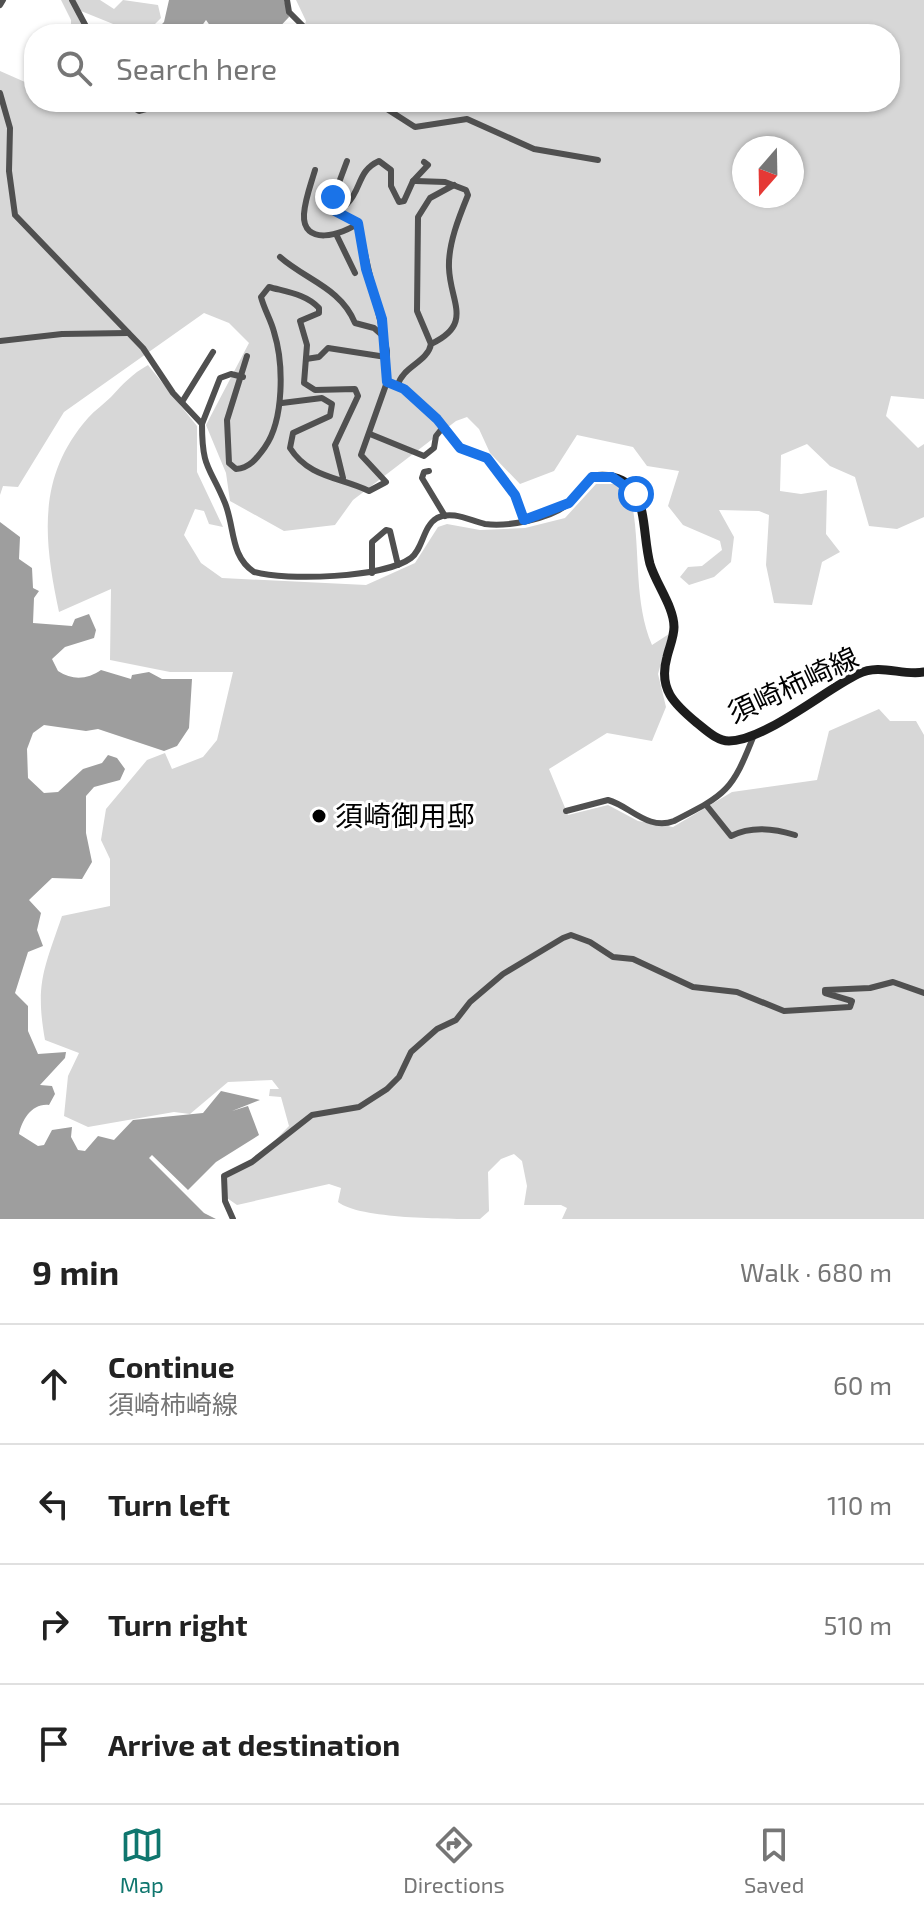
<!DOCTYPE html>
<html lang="en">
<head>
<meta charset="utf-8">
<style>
  body { margin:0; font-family:"Exo 2","Noto Sans JP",sans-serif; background:#f6f6f6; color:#222 }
  .compass { position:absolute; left:732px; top:136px; width:72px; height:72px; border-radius:50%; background:#fff; box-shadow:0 2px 6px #0004; rotate:200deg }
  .stop { position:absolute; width:24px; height:24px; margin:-18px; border:6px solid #1a73e8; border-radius:50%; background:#fff }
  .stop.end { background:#1a73e8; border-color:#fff; box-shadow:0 2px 8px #0008 }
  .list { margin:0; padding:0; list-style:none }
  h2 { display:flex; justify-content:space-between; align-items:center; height:104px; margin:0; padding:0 32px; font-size:34px }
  h2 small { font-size:26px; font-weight:400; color:#767676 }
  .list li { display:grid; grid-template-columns:52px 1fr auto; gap:24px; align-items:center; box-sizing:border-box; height:120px; padding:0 32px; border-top:2px solid #e0e0e0 }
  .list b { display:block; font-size:30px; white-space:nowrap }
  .list p { margin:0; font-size:26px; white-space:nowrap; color:#767676 }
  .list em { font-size:26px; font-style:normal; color:#767676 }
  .icon { flex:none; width:44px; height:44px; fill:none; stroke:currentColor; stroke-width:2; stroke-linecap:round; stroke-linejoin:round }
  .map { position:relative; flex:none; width:924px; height:1219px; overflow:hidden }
  .search { position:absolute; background:#fff; box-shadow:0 2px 6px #0004; left:24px; right:24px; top:24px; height:88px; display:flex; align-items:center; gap:20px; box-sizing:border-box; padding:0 28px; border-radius:32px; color:#767676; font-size:30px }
  .sheet { height:584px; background:#fff }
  nav { display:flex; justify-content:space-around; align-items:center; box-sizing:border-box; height:112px; border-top:2px solid #e0e0e0; background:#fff; font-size:22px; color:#767676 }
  nav a { display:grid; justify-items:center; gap:4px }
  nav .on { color:#0f766e }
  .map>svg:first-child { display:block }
  .green { fill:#d7d7d7; fill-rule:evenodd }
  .water { fill:#9e9e9e }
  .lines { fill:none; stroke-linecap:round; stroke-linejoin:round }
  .minor { stroke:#505050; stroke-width:6 }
  .secondary { stroke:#1d1d1d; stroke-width:9 }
  .route { stroke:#1a73e8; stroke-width:10 }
  .poi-dot { fill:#000; stroke:#fff; stroke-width:3 }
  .labels { text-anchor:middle; stroke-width:6; stroke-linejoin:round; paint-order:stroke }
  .street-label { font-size:28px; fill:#000; stroke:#fff }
  .poi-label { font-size:28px; fill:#000; stroke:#fff; text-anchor:start }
</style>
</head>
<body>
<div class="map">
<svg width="924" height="1219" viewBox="0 0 924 1219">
  <rect width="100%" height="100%" fill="#fff"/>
  <g class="green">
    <path d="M61 0H100L114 9 123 0 158 5 161 18 146 33 128 30 81 11 77 15 86 34H71V20Z"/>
    <path d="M296 0H924V399L891 396 886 416 918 448 924 444V517L897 529 869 526 855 477 830 466 807 444 781 455 780 491 801 494 827 490 826 534 840 552 822 562 812 605 774 603 766 565 769 515 759 511 719 510 734 537 731 562 714 577 689 585 680 577 688 567 702 566 722 550 720 541 683 525 668 506 679 471 647 466 633 447 577 435 554 471 520 484 490 453 479 429 467 417 456 421 353 500 335 525 284 531 230 501 226 473 206 425 249 343 229 323 204 313 64 412 18 487 3 486 0 495V71L34 86V102H122L140 114 172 102H890V34H302L306 21ZM744 148H792V196H744Z"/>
    <path d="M148 365 197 426V472L223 527 209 524 204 511 195 509 184 535 201 563 222 578 366 585 415 563 438 527 447 524 480 530 525 528 565 518 596 484H616L630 494C642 544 632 598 652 645L669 634 658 674 666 707 652 741 607 733 549 769 568 815 608 805 638 821 673 827 732 792 817 780 829 731 879 709 890 721H916L924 735V1219H562L567 1208 561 1205H524L527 1186 522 1161 514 1154 501 1159 488 1172 489 1211 480 1219C449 1219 359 1219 338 1202L341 1188 329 1184 237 1205 227 1198 223 1176 258 1158 289 1126 281 1097 269 1096 270 1089H279L272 1080 228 1082 190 1114 174 1112 88 1127 64 1116 68 1076 79 1053 45 1040C35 984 44 969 62 916L110 906V859L101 840 106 809 147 760 165 753 172 769 203 757 217 740 233 672H170L110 660 111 589 59 612C44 541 36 477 88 418 95 410 104 404 111 397 124 383 132 374 148 365Z"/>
  </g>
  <g class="water">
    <path d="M169 0H284L289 17 273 34H216L206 20 196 34H152L164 22Z"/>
    <path d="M0 522 20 537 19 559 32 568 33 588 39 591 34 598 33 623 72 626 75 619 89 614 96 630 94 638 65 647 52 659 58 671C73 681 88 679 101 670L131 679 132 675 149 672 162 679H192L189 728 177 746 164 751 98 729 86 731 44 725 33 733 27 749 28 778 44 793 58 792 83 769 102 763 108 755 117 758 125 769 120 780 94 787 86 796V833L92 862 82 879 52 878 29 900 41 913 37 930 43 946 28 952 15 993 28 1006V1031L38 1054 66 1052 65 1058 40 1085 52 1086 55 1094 49 1105C32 1103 22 1120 19 1134L38 1146 44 1145 52 1130 72 1127 71 1137 78 1150 85 1151 98 1136 114 1140 133 1120 203 1113 221 1091 260 1100 232 1111 248 1106 259 1135 216 1162 188 1190 152 1155 149 1158 204 1213 216 1219H0Z"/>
  </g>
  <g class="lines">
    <g class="minor">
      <path d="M72 0 90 34"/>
      <path d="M287 0 289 12 303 26 300 34"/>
      <path d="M0 5 3 0"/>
      <path d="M0 93 10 128 9 171 15 215 143 348 173 393 202 424C202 470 210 466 225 503 235 528 230 556 254 572 286 581 384 578 411 558 423 549 423 526 437 518 452 510 471 521 485 524 508 527 550 519 568 504 577 497 583 485 592 477"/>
      <path d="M124 102 139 111 170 102"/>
      <path d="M376 102 415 127 467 119 534 149 598 160"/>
      <path d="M347 161 331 204 335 211 358 223"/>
      <path d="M315 170C311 184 305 199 304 214 302 247 343 235 358 223"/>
      <path d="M413 181 428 165 424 162"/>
      <path d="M332 201 347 204C362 189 357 171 379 161L391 170V186L399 202 404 201 413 181H416L445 182 466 190 468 195C459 217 448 244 449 268 450 302 474 324 431 344 428 362 402 367 398 385"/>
      <path d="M337 236 355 273"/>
      <path d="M280 257C306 280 341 288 355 323L374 328 383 336"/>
      <path d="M0 341 62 334 128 333"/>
      <path d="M431 344 417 311 418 217 430 198 454 185"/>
      <path d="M247 356 227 420 229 463 236 469C250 468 257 458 265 447 284 420 284 364 274 332 271 320 264 309 261 297L269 287C287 292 306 294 319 308V313L300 321 307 345 304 383 315 390 355 389 358 396 335 445 343 478"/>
      <path d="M306 359 319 357 328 348 386 357"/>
      <path d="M398 385 437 419 460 448 487 458 515 495 524 520"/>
      <path d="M182 402 213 352"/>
      <path d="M282 403 322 398 332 404 330 416 293 433 290 448C309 478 340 477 369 491L386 482 361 455 387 382V351L358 223"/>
      <path d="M202 424 220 378 231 374 243 377"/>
      <path d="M370 434 424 456 434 448 436 436 444 426"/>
      <path d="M429 471 424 472 422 478 445 516"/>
      <path d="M372 573V542L386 530 390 531 398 565"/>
      <path d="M707 806 731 836C751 826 773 828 795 835"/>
      <path d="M566 811 608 800C630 806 648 831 674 821 727 794 732 791 754 735"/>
      <path d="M233 1219 225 1201 224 1176 252 1162 312 1115 359 1107 387 1089 399 1077 411 1052 437 1029 456 1020 470 1002 503 974 563 938 571 935 590 942 613 957 633 959 693 987 737 992 784 1011 850 1007 852 1001 825 993V990L870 988 893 982 924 993"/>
    </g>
    <path class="secondary" d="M592 477C652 469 640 527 650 564 656 584 674 607 674 627 674 637 669 648 667 657 658 689 674 704 697 723 706 730 717 741 729 741 764 741 825 690 858 674 881 663 901 676 924 672"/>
  </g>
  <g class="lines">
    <path class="route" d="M333 197 331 204 335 211 358 223 366 269 382 319 387 382 404 389 437 419 460 448 487 458 515 495 524 520 569 503 592 477H612L636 494"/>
  </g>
  <circle class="poi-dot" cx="319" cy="816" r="8"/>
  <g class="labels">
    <g class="street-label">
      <text transform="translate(793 685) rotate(-25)" y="10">須崎柿崎線</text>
    </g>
    <g class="poi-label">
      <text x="335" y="826">須崎御用邸</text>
    </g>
  </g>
</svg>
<svg class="compass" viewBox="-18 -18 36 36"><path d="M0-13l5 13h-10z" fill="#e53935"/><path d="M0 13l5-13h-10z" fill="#767676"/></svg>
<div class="stop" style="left:636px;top:494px"></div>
<div class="stop end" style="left:333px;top:197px"></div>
<div class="search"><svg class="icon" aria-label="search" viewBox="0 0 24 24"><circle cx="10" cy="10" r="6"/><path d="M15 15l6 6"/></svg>Search here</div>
</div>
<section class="sheet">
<h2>9 min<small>Walk · 680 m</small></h2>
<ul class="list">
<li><svg class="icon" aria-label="ahead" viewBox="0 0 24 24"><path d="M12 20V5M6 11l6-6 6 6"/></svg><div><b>Continue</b><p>須崎柿崎線</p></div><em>60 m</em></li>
<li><svg class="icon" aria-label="left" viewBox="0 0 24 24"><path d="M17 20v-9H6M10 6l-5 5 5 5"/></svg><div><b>Turn left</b></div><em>110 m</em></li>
<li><svg class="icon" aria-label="right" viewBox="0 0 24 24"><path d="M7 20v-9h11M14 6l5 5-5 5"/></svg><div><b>Turn right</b></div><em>510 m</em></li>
<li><svg class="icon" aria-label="arrive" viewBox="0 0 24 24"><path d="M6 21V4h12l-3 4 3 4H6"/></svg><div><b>Arrive at destination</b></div></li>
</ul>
</section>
<nav>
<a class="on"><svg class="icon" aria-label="map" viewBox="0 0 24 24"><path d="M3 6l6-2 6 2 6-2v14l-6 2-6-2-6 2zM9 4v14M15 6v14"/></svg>Map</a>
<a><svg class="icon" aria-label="directions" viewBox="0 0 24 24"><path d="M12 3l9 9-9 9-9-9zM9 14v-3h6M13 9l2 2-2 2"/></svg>Directions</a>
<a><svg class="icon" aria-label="saved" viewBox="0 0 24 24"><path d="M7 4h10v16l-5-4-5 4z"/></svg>Saved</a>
</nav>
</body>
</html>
